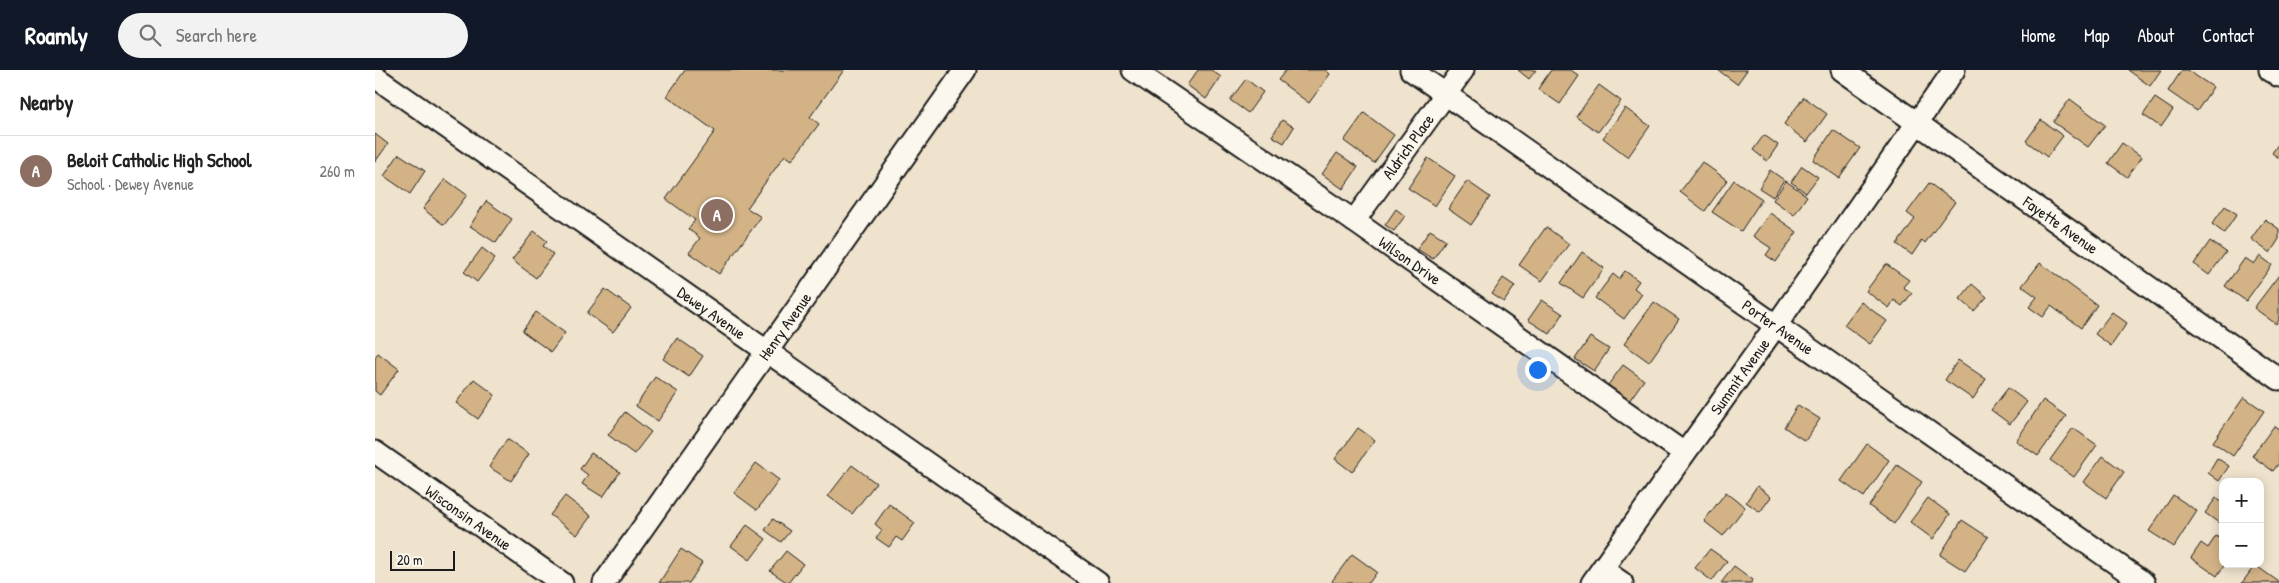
<!DOCTYPE html>
<html lang="en">
<head>
<meta charset="utf-8">
<style>
  body { margin:0; font-family:"Patrick Hand",sans-serif; background:#f2f2f2; color:#222 }
  .controls { position:absolute; right:15px; bottom:15px; display:grid; overflow:hidden; border-radius:10px; box-shadow:0 2px 12px #0003 }
  .controls button { width:45px; height:45px; display:grid; place-items:center; padding:0; border:0; border-bottom:1px solid #e0e0e0; background:#fff; color:#222; font:25px sans-serif }
  .scale { position:absolute; left:15px; bottom:12px; width:65px; box-sizing:border-box; padding-left:5px; border:2px solid #1c1c1c; border-top:0; font-size:14px; line-height:18px; white-space:nowrap; color:#1c1c1c; -webkit-text-stroke:4px #fbf7ec; paint-order:stroke }
  .you { position:absolute; left:1162px; top:299px; width:18px; height:18px; margin:-12px; border:4px solid #fff; border-radius:50%; background:#1a73e8; box-shadow:0 0 0 8px #1a73e833 }
  .badge { display:grid; place-items:center; width:32px; height:32px; border-radius:50%; background:#111827; color:#fff; font-size:16px; font-weight:700 }
  .pin { position:absolute; translate:-50% -50%; border:2px solid #fff; box-shadow:0 1px 5px #0006 }
  .list { margin:0; padding:0; list-style:none }
  h2 { display:flex; justify-content:space-between; align-items:center; height:65px; margin:0; padding:0 20px; font-size:21px }
  h2 small { font-size:16px; font-weight:400; color:#767676 }
  .list li { display:grid; grid-template-columns:32px 1fr auto; gap:15px; align-items:center; box-sizing:border-box; height:70px; padding:0 20px; border-top:1px solid #e0e0e0 }
  .list b { display:block; font-size:19px; white-space:nowrap }
  .list p { margin:0; font-size:16px; white-space:nowrap; color:#767676 }
  .list em { font-size:16px; font-style:normal; color:#767676 }
  .icon { flex:none; width:28px; height:28px; fill:none; stroke:currentColor; stroke-width:2; stroke-linecap:round; stroke-linejoin:round }
  .map { position:relative; flex:none; width:1904px; height:513px; overflow:hidden }
  header { display:flex; align-items:center; gap:30px; box-sizing:border-box; height:70px; padding:0 25px; background:#111827; color:#fff }
  header strong { font-size:24px }
  nav { display:flex; gap:28px; margin-inline-start:auto; font-size:18px }
  .search { width:350px; height:45px; background:#f2f2f2; display:flex; align-items:center; gap:12px; box-sizing:border-box; padding:0 18px; border-radius:28px; color:#767676; font-size:19px }
  main { display:flex }
  aside { flex:1; background:#fff }
  .map>svg:first-child { display:block }
  .building { fill:#d3b386; stroke:#1c1c1c }
  .lines { fill:none; stroke-linecap:round; stroke-linejoin:round }
  .minor-casing { stroke:#1c1c1c; stroke-width:25 }
  .minor { stroke:#fbf7ec; stroke-width:21 }
  .labels { text-anchor:middle; stroke-width:4; stroke-linejoin:round; paint-order:stroke }
  .street-label { font-size:16px; fill:#1c1c1c; stroke:#fbf7ec }
</style>
</head>
<body>
<header>
<strong>Roamly</strong>
<div class="search"><svg class="icon" aria-label="search" viewBox="0 0 24 24"><circle cx="10" cy="10" r="6"/><path d="M15 15l6 6"/></svg>Search here</div>
<nav><a>Home</a><a>Map</a><a>About</a><a>Contact</a></nav>
</header>
<main>
<aside>
<h2>Nearby<small></small></h2>
<ul class="list">
<li><span class="badge" style="background:#8d6e63">A</span><div><b>Beloit Catholic High School</b><p>School · Dewey Avenue</p></div><em>260 m</em></li>
</ul>
</aside>
<div class="map">
<svg width="1904" height="513" viewBox="0 0 1904 513">
  <rect width="100%" height="100%" fill="#efe3cd"/>
  <filter id="ink" filterUnits="userSpaceOnUse"><feTurbulence type="fractalNoise" baseFrequency=".02" numOctaves="2"/><feDisplacementMap in="SourceGraphic" scale="10" xChannelSelector="R" yChannelSelector="G"/><feConvolveMatrix kernelMatrix="1 2 1 2 8 2 1 2 1" color-interpolation-filters="sRGB"/></filter>
  <g filter="url(#ink)">
    <g class="building">
      <path d="M310 0H469L435 47 444 54 417 90 410 85 372 138 386 147 344 204 314 183 325 168 313 159 320 150 291 129 340 61 292 26Z"/>
      <path d="M823 0H836L846 7 831 29 812 15Z"/>
      <path d="M911 0H951L955 4 934 33 903 10Z"/>
      <path d="M1143 0H1161L1154 9Z"/>
      <path d="M1176 0H1196L1204 6 1185 34 1163 19Z"/>
      <path d="M1343 0H1372L1362 14Z"/>
      <path d="M1753 0H1786L1775 16Z"/>
      <path d="M1807 0H1812L1838 17 1822 41 1793 21Z"/>
      <path d="M871 9 888 22 873 43 855 30Z"/>
      <path d="M1224 15 1246 31 1223 62 1201 47Z"/>
      <path d="M1429 27 1452 44 1432 72 1409 54Z"/>
      <path d="M1780 28 1798 40 1786 57 1768 45Z"/>
      <path d="M1695 29 1730 55 1713 77 1678 52Z"/>
      <path d="M1250 38 1275 56 1253 87 1228 68Z"/>
      <path d="M989 43 1019 65 999 93 969 71Z"/>
      <path d="M907 50 919 57 909 73 897 66Z"/>
      <path d="M1666 50 1688 66 1672 87 1651 71Z"/>
      <path d="M1458 60 1485 78 1464 108 1438 90Z"/>
      <path d="M0 64 13 74 0 92Z"/>
      <path d="M1389 65 1403 75 1392 91 1378 80Z"/>
      <path d="M1747 73 1767 87 1752 107 1733 93Z"/>
      <path d="M1904 73V88L1897 83Z"/>
      <path d="M962 83 983 97 968 119 947 104Z"/>
      <path d="M24 84 50 101 35 124 9 106Z"/>
      <path d="M1053 88 1080 106 1060 136 1033 118Z"/>
      <path d="M1327 92 1352 110 1330 141 1305 122Z"/>
      <path d="M1427 96 1443 107 1431 123 1416 112Z"/>
      <path d="M1395 100 1409 110 1398 127 1384 118Z"/>
      <path d="M70 109 92 125 69 155 48 139Z"/>
      <path d="M1359 110 1387 129 1366 161 1337 142Z"/>
      <path d="M1092 111 1115 127 1096 155 1073 139Z"/>
      <path d="M1411 111 1432 126 1419 145 1398 130Z"/>
      <path d="M1554 113 1580 132 1550 173 1547 170 1537 185 1522 174 1540 149 1532 143Z"/>
      <path d="M111 131 137 149 121 173 95 156Z"/>
      <path d="M1850 136 1862 144 1849 163 1837 154Z"/>
      <path d="M1021 139 1030 146 1019 161 1010 155Z"/>
      <path d="M1395 143 1422 162 1401 192 1391 185 1396 178 1378 166Z"/>
      <path d="M1890 149 1904 159V169L1895 183 1876 169Z"/>
      <path d="M1171 157 1194 174 1167 211 1144 195Z"/>
      <path d="M1055 160 1071 170 1058 189 1042 179Z"/>
      <path d="M159 161 172 171 168 176 178 184 161 208 137 190Z"/>
      <path d="M1835 171 1851 182 1834 205 1819 194Z"/>
      <path d="M107 178 120 188 102 212 89 202Z"/>
      <path d="M1207 182 1229 198 1208 228 1186 213Z"/>
      <path d="M1885 186 1897 195 1871 231 1850 216 1870 188 1879 194Z"/>
      <path d="M1665 193 1722 235 1706 258 1676 236 1668 247 1654 237 1662 227 1647 216Z"/>
      <path d="M1511 194 1534 210 1528 217 1537 223 1527 236 1519 230 1514 238 1491 221Z"/>
      <path d="M1250 201 1264 211 1259 218 1267 224 1249 249 1220 228 1238 204 1244 209Z"/>
      <path d="M1904 205V250L1901 254 1879 238Z"/>
      <path d="M1128 208 1140 216 1129 232 1117 224Z"/>
      <path d="M1597 214 1612 227 1599 241 1585 229Z"/>
      <path d="M230 219 256 238 238 262 212 243Z"/>
      <path d="M1167 230 1188 244 1175 264 1153 250Z"/>
      <path d="M1279 232 1304 249 1274 292 1249 274Z"/>
      <path d="M1486 232 1512 251 1495 274 1469 255Z"/>
      <path d="M161 242 190 263 176 282 147 261Z"/>
      <path d="M1737 242 1752 253 1736 276 1720 264Z"/>
      <path d="M1215 267 1234 279 1219 301 1200 289Z"/>
      <path d="M302 268 328 286 314 307 288 289Z"/>
      <path d="M3 283 24 299 5 325 0 321V287Z"/>
      <path d="M1583 290 1611 309 1598 329 1570 310Z"/>
      <path d="M1248 295 1269 310 1254 331 1233 315Z"/>
      <path d="M280 307 303 322 283 351 261 336Z"/>
      <path d="M99 309 120 325 103 349 81 333Z"/>
      <path d="M1633 318 1652 332 1635 354 1616 340Z"/>
      <path d="M1869 327 1889 341 1858 386 1838 372Z"/>
      <path d="M1668 330 1691 346 1663 386 1641 371Z"/>
      <path d="M1423 335 1445 349 1430 371 1409 357Z"/>
      <path d="M250 342 276 362 259 384 233 365Z"/>
      <path d="M1899 356 1904 359V393L1898 401 1877 386Z"/>
      <path d="M983 358 1000 370 977 402 960 389Z"/>
      <path d="M1698 358 1722 375 1699 407 1675 390Z"/>
      <path d="M132 369 154 384 136 411 114 397Z"/>
      <path d="M1492 374 1514 390 1489 427 1466 411Z"/>
      <path d="M216 383 245 402 228 427 207 414 213 405 205 399Z"/>
      <path d="M1728 386 1749 402 1731 428 1709 412Z"/>
      <path d="M1842 388 1854 396 1844 411 1833 403Z"/>
      <path d="M381 393 404 410 382 440 359 423Z"/>
      <path d="M477 395 501 413 477 444 453 426Z"/>
      <path d="M1522 395 1547 412 1519 454 1494 436Z"/>
      <path d="M1382 416 1396 427 1385 442 1371 432Z"/>
      <path d="M1351 422 1370 437 1348 466 1329 451Z"/>
      <path d="M1798 425 1822 441 1799 477 1774 461Z"/>
      <path d="M190 426 216 446 202 465 175 445Z"/>
      <path d="M1553 428 1575 444 1558 469 1535 452Z"/>
      <path d="M1841 428 1848 433V456L1830 443Z"/>
      <path d="M514 434 540 453 527 471 521 467 514 477 501 468 507 460 500 454Z"/>
      <path d="M398 449 415 461 406 472 390 460Z"/>
      <path d="M1587 450 1613 467 1590 501 1565 485Z"/>
      <path d="M372 455 391 469 375 490 356 476Z"/>
      <path d="M1841 466 1848 470V494H1850L1842 506 1816 488 1826 473 1833 478Z"/>
      <path d="M306 479 327 493 314 513H284Z"/>
      <path d="M1335 479 1352 491 1337 511 1320 498Z"/>
      <path d="M411 481 428 494 413 513 395 501Z"/>
      <path d="M977 484 1002 502 994 513H959L957 511Z"/>
      <path d="M1880 495 1904 512V513H1867Z"/>
      <path d="M1359 496 1378 510 1376 513H1346Z"/>
    </g>
    <g class="lines">
      <g class="minor-casing">
        <g id="minor">
          <path id="s1" d="M758 0 979 151 1309 383"/>
          <path id="s2" d="M1036 0 1769 513"/>
          <path id="s3" d="M1467 0 1904 309"/>
          <path d="M1895 0 1904 6"/>
          <path id="s4" d="M0 7 723 513"/>
          <path id="s5" d="M979 151 1088 0"/>
          <path id="s6" d="M0 382 187 513"/>
          <path d="M1227 499 1247 513"/>
          <path id="s7" d="M229 513 590 0"/>
          <path id="s8" d="M1217 513 1402 254 1579 0"/>
        </g>
      </g>
      <use href="#minor" class="minor"/>
    </g>
  </g>
  <g class="labels">
    <g class="street-label">
      <text dy="6" stroke="none"><textPath href="#s5" startOffset="92">Aldrich Place</textPath></text>
      <text dy="6" stroke="none"><textPath href="#s3" startOffset="268">Fayette Avenue</textPath></text>
      <text dy="6" stroke="none"><textPath href="#s1" startOffset="336">Wilson Drive</textPath></text>
      <text dy="6" stroke="none"><textPath href="#s4" startOffset="411">Dewey Avenue</textPath></text>
      <text dy="6" stroke="none"><textPath href="#s2" startOffset="448">Porter Avenue</textPath></text>
      <text dy="6" stroke="none"><textPath href="#s7" startOffset="314">Henry Avenue</textPath></text>
      <text dy="6" stroke="none"><textPath href="#s8" startOffset="254">Summit Avenue</textPath></text>
      <text dy="6" stroke="none"><textPath href="#s6" startOffset="114">Wisconsin Avenue</textPath></text>
    </g>
  </g>
</svg>
<div class="controls">
<button>+</button>
<button>−</button>
</div>
<div class="scale">20 m</div>
<div class="you"></div>
<div class="pin badge" style="left:342px;top:145px;background:#8d6e63">A</div>
</div>
</main>
</body>
</html>
